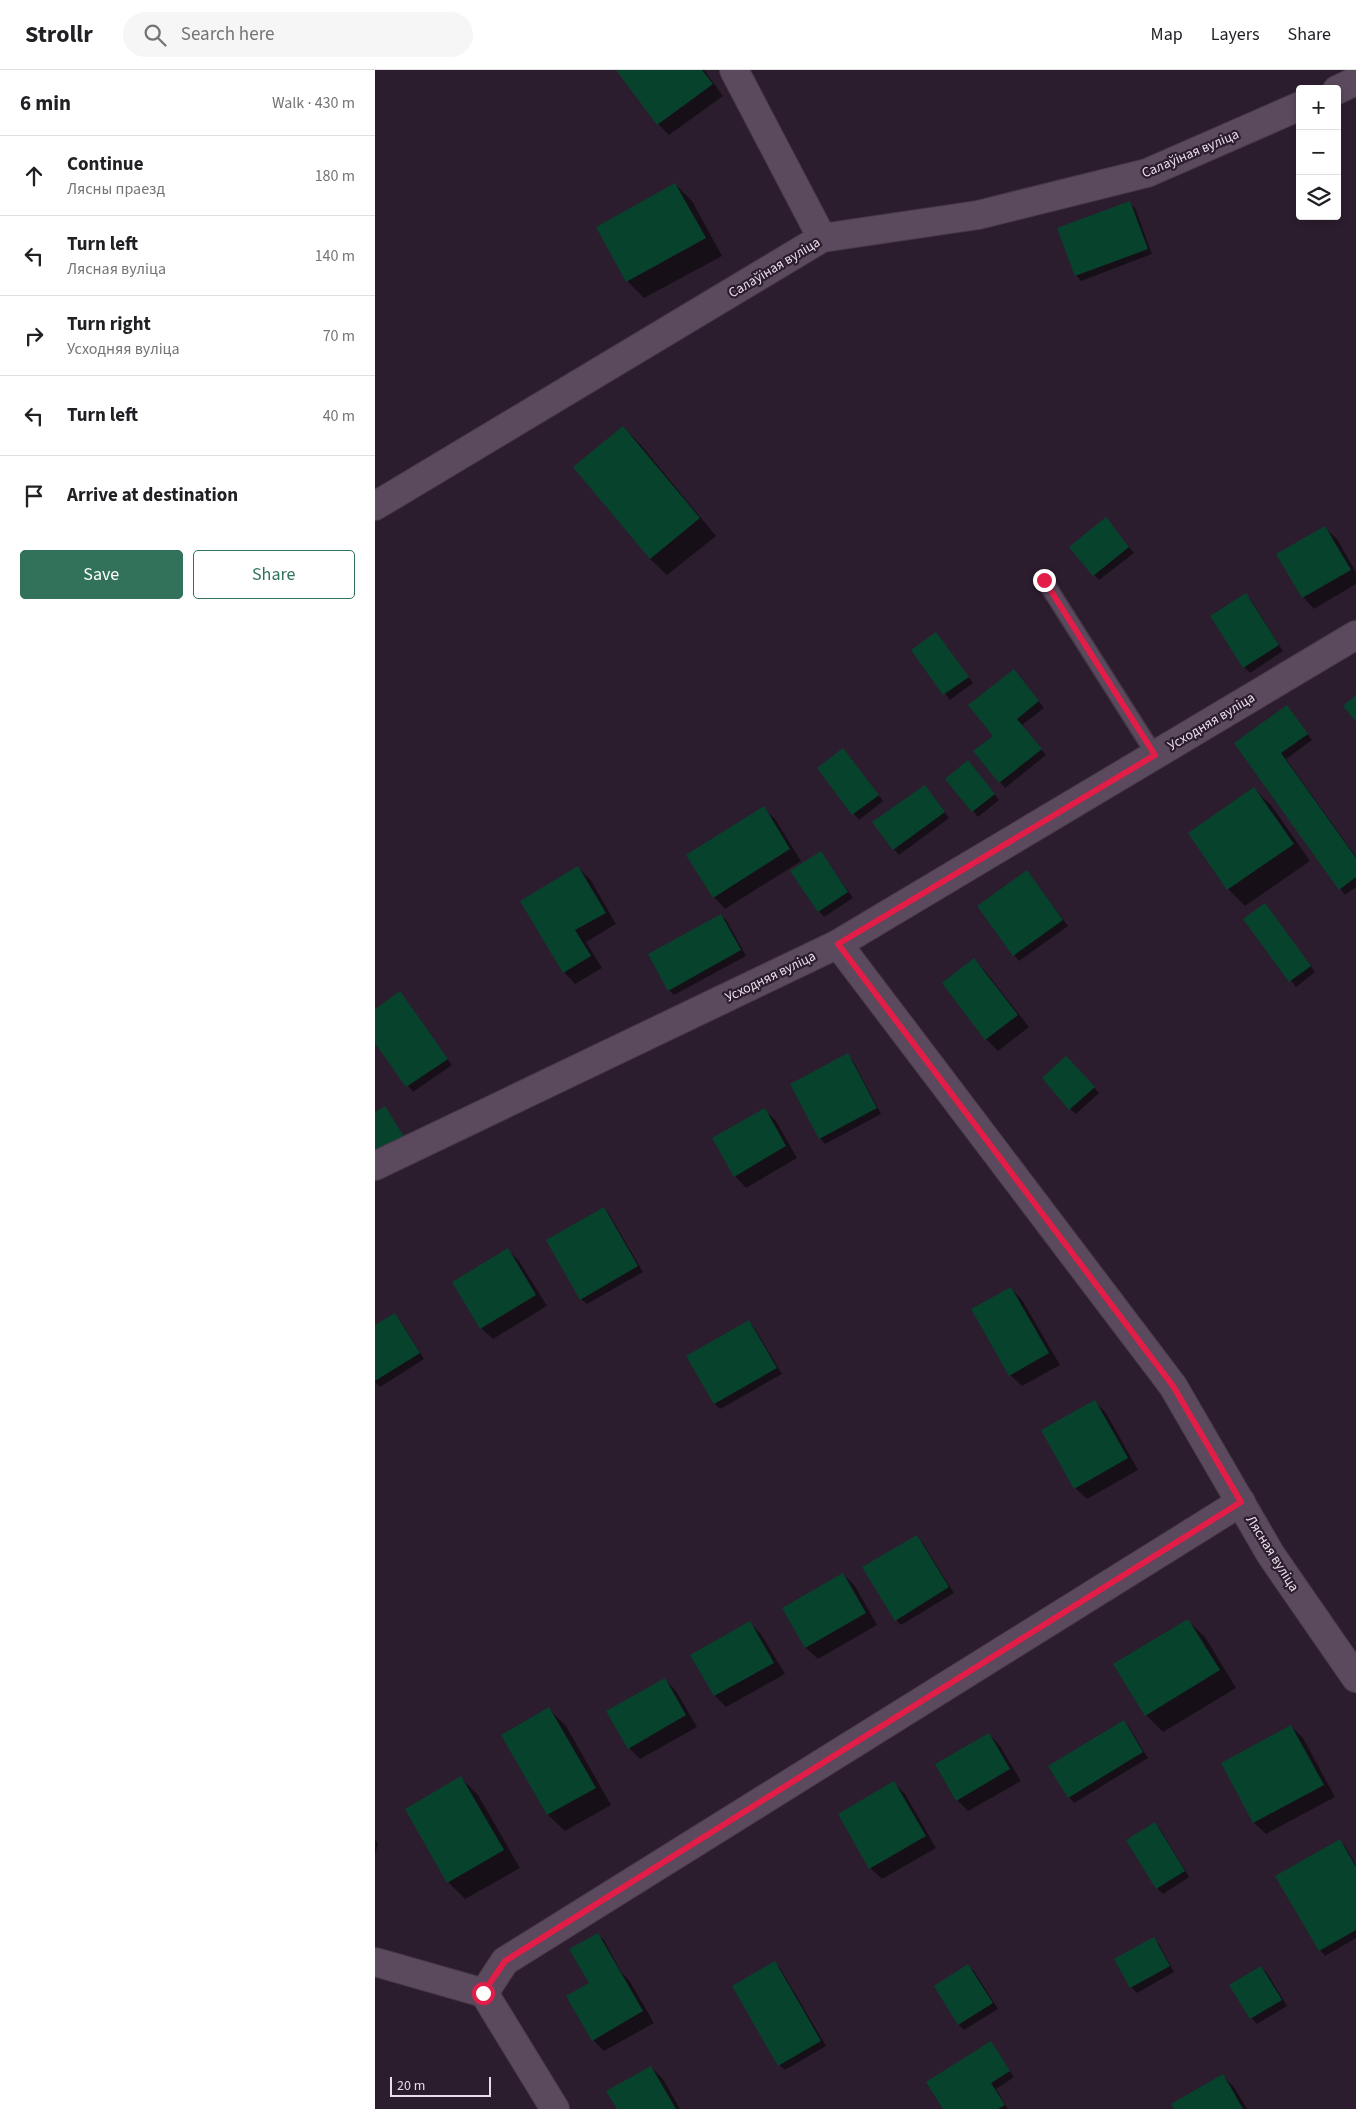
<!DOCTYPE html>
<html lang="en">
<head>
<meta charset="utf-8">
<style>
  body { margin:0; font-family:"Source Sans 3",sans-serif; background:#f6f6f6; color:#202124 }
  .controls { position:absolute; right:15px; top:15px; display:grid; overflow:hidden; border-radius:5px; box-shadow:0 2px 8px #0003 }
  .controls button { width:45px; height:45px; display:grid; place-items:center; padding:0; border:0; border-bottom:1px solid #e0e0e0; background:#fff; color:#202124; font:25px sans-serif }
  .scale { position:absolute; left:15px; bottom:12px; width:101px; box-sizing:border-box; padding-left:5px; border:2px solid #e8dde9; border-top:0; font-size:14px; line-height:18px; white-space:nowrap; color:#e8dde9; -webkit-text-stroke:4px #2c1d2e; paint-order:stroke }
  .stop { position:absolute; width:15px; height:15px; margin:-11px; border:4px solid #e11d48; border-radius:50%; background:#fff }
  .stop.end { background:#e11d48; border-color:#fff; box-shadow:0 1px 5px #0008 }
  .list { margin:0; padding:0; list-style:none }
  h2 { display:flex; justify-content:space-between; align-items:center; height:65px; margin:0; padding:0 20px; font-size:21px }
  h2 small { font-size:16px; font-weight:400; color:#757577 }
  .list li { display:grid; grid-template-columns:32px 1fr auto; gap:15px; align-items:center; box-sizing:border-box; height:80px; padding:0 20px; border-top:1px solid #e0e0e0 }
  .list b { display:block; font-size:19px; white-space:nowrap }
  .list p { margin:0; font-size:16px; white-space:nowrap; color:#757577 }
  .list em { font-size:16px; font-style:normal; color:#757577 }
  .actions { display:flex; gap:10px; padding:15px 20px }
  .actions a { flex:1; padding:11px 0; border:1px solid #32725b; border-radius:5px; text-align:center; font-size:18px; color:#32725b }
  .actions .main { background:#32725b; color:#fff }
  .icon { flex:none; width:28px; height:28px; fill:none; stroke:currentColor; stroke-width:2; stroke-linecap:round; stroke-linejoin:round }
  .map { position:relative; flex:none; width:981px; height:2039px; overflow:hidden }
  header { display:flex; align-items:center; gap:30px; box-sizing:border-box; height:70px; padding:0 25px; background:#fff; border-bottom:1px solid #e0e0e0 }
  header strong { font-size:24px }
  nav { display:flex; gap:28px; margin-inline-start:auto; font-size:18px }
  .search { width:350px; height:45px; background:#f6f6f6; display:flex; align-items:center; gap:12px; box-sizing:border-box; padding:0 18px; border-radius:28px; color:#757577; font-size:19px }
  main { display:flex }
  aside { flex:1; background:#fff }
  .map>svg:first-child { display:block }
  .shadow { fill:#0007 }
  .building { fill:#07422d }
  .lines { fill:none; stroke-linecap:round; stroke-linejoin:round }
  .service-casing { stroke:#473a49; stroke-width:18 }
  .minor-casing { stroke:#473a49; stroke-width:30 }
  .service { stroke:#5b4a5d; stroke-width:15 }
  .minor { stroke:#5b4a5d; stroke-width:28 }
  .route { stroke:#e11d48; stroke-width:6 }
  .labels { text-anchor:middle; stroke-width:4.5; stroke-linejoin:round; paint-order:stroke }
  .street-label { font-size:14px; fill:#e8dde9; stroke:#2c1d2e }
</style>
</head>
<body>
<header>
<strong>Strollr</strong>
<div class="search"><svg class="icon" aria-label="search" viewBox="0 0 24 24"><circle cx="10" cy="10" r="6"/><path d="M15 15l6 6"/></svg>Search here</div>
<nav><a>Map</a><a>Layers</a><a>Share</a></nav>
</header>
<main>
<aside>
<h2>6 min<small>Walk · 430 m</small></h2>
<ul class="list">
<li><svg class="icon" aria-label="ahead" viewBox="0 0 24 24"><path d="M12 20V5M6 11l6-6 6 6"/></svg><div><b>Continue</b><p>Лясны праезд</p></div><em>180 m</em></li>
<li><svg class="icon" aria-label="left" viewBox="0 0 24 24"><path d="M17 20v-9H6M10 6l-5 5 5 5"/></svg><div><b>Turn left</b><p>Лясная вуліца</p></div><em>140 m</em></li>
<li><svg class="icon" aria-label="right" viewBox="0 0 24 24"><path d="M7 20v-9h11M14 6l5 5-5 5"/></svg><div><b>Turn right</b><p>Усходняя вуліца</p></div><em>70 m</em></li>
<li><svg class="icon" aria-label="left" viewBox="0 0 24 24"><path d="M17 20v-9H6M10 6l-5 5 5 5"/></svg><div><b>Turn left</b></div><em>40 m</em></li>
<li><svg class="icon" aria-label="arrive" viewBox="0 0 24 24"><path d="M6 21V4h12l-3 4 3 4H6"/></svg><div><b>Arrive at destination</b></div></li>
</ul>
<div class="actions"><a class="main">Save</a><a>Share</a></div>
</aside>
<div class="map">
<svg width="981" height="2039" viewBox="0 0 981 2039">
  <rect width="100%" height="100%" fill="#2c1d2e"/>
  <g class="shadow">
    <path d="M244 0H329L348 26 294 65 283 54Z"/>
    <path d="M300 114 317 131 347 186 269 228 252 211 222 157Z"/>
    <path d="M754 133 760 138 777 184 706 211 701 205Z"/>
    <path d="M248 357 265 374 341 466 292 505 275 489Z"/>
    <path d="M736 455 759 483 724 510 719 505Z"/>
    <path d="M950 458 962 469 981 502V514L939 539 928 527Z"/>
    <path d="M871 525 876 530 908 581 875 603 869 597Z"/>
    <path d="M561 564 598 613 575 630 538 581Z"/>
    <path d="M644 606 669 638 647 655 671 685 630 718 625 712 619 666Z"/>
    <path d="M912 637 937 670 911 689 981 787V817L970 825 861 674Z"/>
    <path d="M474 686 508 731 484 750 444 698Z"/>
    <path d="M598 697 624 730 603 747 571 709Z"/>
    <path d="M879 719 896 735 935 791 870 836 853 819Z"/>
    <path d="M555 722 574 748 524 785 519 779Z"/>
    <path d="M388 738 400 749 426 791 350 839 339 827Z"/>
    <path d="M446 782 478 828 449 847 444 841Z"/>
    <path d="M203 798 215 809 241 854 211 872 227 898 200 914 189 902Z"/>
    <path d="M652 801 693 856 644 891 639 885Z"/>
    <path d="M890 835 940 902 921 917 870 849Z"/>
    <path d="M346 845 352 851 371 886 299 925 294 920Z"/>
    <path d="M599 889 610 901 654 957 623 981 611 969Z"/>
    <path d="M25 923 77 995 38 1022 0 971V940Z"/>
    <path d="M473 985 478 991 506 1044 450 1074 445 1068Z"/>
    <path d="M697 993 724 1023 701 1044 695 1039Z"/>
    <path d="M389 1039 401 1051 422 1088 371 1118 360 1106Z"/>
    <path d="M229 1138 234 1144 268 1202 212 1234 206 1229Z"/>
    <path d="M133 1180 144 1191 172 1236 118 1269 106 1258Z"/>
    <path d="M636 1218 647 1230 685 1295 647 1316 635 1305Z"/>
    <path d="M19 1244 25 1250 49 1289 5 1317 0 1312V1256Z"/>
    <path d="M374 1251 379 1257 407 1304 345 1339 340 1334 312 1287Z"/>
    <path d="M719 1331 731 1343 763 1400 712 1429 700 1418Z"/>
    <path d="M542 1466 547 1472 579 1523 526 1555 521 1550Z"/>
    <path d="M468 1504 480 1516 502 1555 443 1589 431 1578 409 1538Z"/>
    <path d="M813 1551 830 1567 861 1618 788 1662 771 1645Z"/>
    <path d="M375 1553 386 1564 410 1604 351 1637 340 1626 317 1586Z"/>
    <path d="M290 1609 301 1621 322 1657 265 1689 254 1678Z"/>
    <path d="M174 1639 191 1656 236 1735 190 1761 173 1745 127 1665Z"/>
    <path d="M749 1651 754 1657 773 1688 699 1733 694 1727Z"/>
    <path d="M916 1656 928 1668 960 1727 891 1764 879 1753 847 1693Z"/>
    <path d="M614 1664 625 1676 646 1711 593 1741 582 1730Z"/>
    <path d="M86 1708 103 1725 145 1798 90 1829 73 1812Z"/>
    <path d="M519 1713 530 1724 561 1778 507 1809 495 1798Z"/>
    <path d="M780 1754 785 1759 814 1807 788 1824 782 1818Z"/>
    <path d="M0 1770 3 1773 0 1786Z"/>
    <path d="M965 1771 970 1776 981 1795V1868L950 1886 945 1880Z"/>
    <path d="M223 1865 229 1870 246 1902 254 1910 279 1953 229 1981 218 1970 216 1914Z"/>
    <path d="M778 1869 784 1874 799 1902 762 1923 756 1917Z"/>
    <path d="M400 1893 405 1898 451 1976 410 2000 404 1995Z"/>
    <path d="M593 1896 599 1901 623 1939 589 1960 584 1955Z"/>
    <path d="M886 1897 892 1903 912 1936 882 1954 876 1948Z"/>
    <path d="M615 1972 639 2007 621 2019 633 2039H569Z"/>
    <path d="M276 1997 288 2009 305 2039H243Z"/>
    <path d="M848 2006 859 2017 872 2039H800Z"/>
  </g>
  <g class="building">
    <path d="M241 0H327L338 14 282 55Z"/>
    <path d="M300 113 331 168 251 212 221 157Z"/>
    <path d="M755 131 773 179 700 206 682 158Z"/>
    <path d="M248 356 325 448 275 489 198 397Z"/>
    <path d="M731 447 754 477 718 506 694 477Z"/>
    <path d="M950 456 976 500 927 528 901 484Z"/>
    <path d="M871 523 904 575 868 598 835 546Z"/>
    <path d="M561 562 594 607 568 625 536 580Z"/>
    <path d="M639 599 664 631 642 649 667 679 624 713 598 681 618 666 593 635Z"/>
    <path d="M981 625V652L968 636Z"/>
    <path d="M912 635 933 664 906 683 981 788V807L964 820 859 673Z"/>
    <path d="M468 678 504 725 477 745 442 698Z"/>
    <path d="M593 690 620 724 597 742 570 709Z"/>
    <path d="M550 715 570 742 518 780 497 752Z"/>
    <path d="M879 717 919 774 852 820 813 763Z"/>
    <path d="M389 736 415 779 338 828 311 785Z"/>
    <path d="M446 781 473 822 443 842 415 801Z"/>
    <path d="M203 796 231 843 200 860 216 886 188 903 145 831Z"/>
    <path d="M652 800 688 850 638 886 602 836Z"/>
    <path d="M890 833 936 896 914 912 868 849Z"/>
    <path d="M346 844 366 880 293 921 273 884Z"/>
    <path d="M599 888 643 945 610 970 567 913Z"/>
    <path d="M25 921 73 989 31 1017 0 973V939Z"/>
    <path d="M473 983 502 1038 444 1069 415 1014Z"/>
    <path d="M691 986 720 1017 694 1040 667 1008Z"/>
    <path d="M10 1036 31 1070 0 1089V1042Z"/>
    <path d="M390 1038 411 1076 359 1107 337 1068Z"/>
    <path d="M229 1137 263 1196 205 1230 171 1170Z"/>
    <path d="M133 1178 161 1225 105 1259 77 1212Z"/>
    <path d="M636 1217 674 1283 634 1306 596 1239Z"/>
    <path d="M20 1243 45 1283 0 1311V1255Z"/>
    <path d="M374 1250 402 1298 339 1334 311 1286Z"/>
    <path d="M720 1330 753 1388 699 1419 666 1360Z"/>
    <path d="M542 1465 574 1517 520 1551 487 1497Z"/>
    <path d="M468 1503 491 1543 430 1578 407 1538Z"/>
    <path d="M813 1549 845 1600 770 1646 738 1594Z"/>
    <path d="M375 1551 399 1593 339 1626 315 1585Z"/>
    <path d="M290 1608 311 1645 253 1679 231 1641Z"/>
    <path d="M174 1637 221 1718 172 1745 126 1665Z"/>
    <path d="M749 1650 768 1682 693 1728 673 1696Z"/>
    <path d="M916 1655 949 1715 878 1753 846 1693Z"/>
    <path d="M614 1663 635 1699 581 1731 560 1694Z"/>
    <path d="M86 1706 129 1780 72 1813 30 1739Z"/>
    <path d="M519 1711 551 1766 494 1799 463 1744Z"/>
    <path d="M780 1752 810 1801 781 1819 751 1770Z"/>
    <path d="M965 1769 981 1797V1860L944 1881 900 1806Z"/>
    <path d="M223 1863 268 1941 217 1971 191 1926 214 1913 194 1879Z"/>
    <path d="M779 1867 795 1896 755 1918 739 1889Z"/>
    <path d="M400 1891 446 1971 403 1996 357 1916Z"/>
    <path d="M593 1894 618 1933 583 1955 559 1916Z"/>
    <path d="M886 1896 907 1930 875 1949 854 1915Z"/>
    <path d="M616 1971 635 2001 616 2013 630 2035 623 2039H568L551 2012Z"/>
    <path d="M276 1996 301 2039H242L231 2021Z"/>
    <path d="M848 2004 868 2039H799L796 2034Z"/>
  </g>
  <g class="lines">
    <g class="service-casing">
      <path id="service" d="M669 510 780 685"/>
    </g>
    <g class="minor-casing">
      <g id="minor">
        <path d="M359 0 447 168"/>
        <path d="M962 20 981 11"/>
        <path d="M0 436 447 168 603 145 772 103 925 36"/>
        <path d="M463 874 798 1316 896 1485 981 1608"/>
        <path d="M0 1096 463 874 981 565"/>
        <path d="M0 1892 109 1923 180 2039"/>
        <path d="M109 1923 130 1891 866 1432"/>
      </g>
    </g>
    <use href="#service" class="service"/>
    <use href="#minor" class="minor"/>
  </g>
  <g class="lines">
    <path class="route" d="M108 1923 130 1891 866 1432 798 1316 463 874 780 685 669 510"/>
  </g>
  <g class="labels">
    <g class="street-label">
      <text transform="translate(815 83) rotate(-23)" y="5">Салаўіная вуліца</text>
      <text transform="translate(399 197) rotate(-31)" y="5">Салаўіная вуліца</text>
      <text transform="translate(836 651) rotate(-31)" y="5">Усходняя вуліца</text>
      <text transform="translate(395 906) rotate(-26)" y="5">Усходняя вуліца</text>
      <text transform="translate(898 1483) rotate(58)" y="5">Лясная вуліца</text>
    </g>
  </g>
</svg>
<div class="controls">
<button>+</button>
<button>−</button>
<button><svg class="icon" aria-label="layers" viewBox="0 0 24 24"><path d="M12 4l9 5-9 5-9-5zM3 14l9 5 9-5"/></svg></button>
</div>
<div class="scale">20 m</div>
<div class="stop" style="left:108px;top:1923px"></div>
<div class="stop end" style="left:669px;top:510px"></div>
</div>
</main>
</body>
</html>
